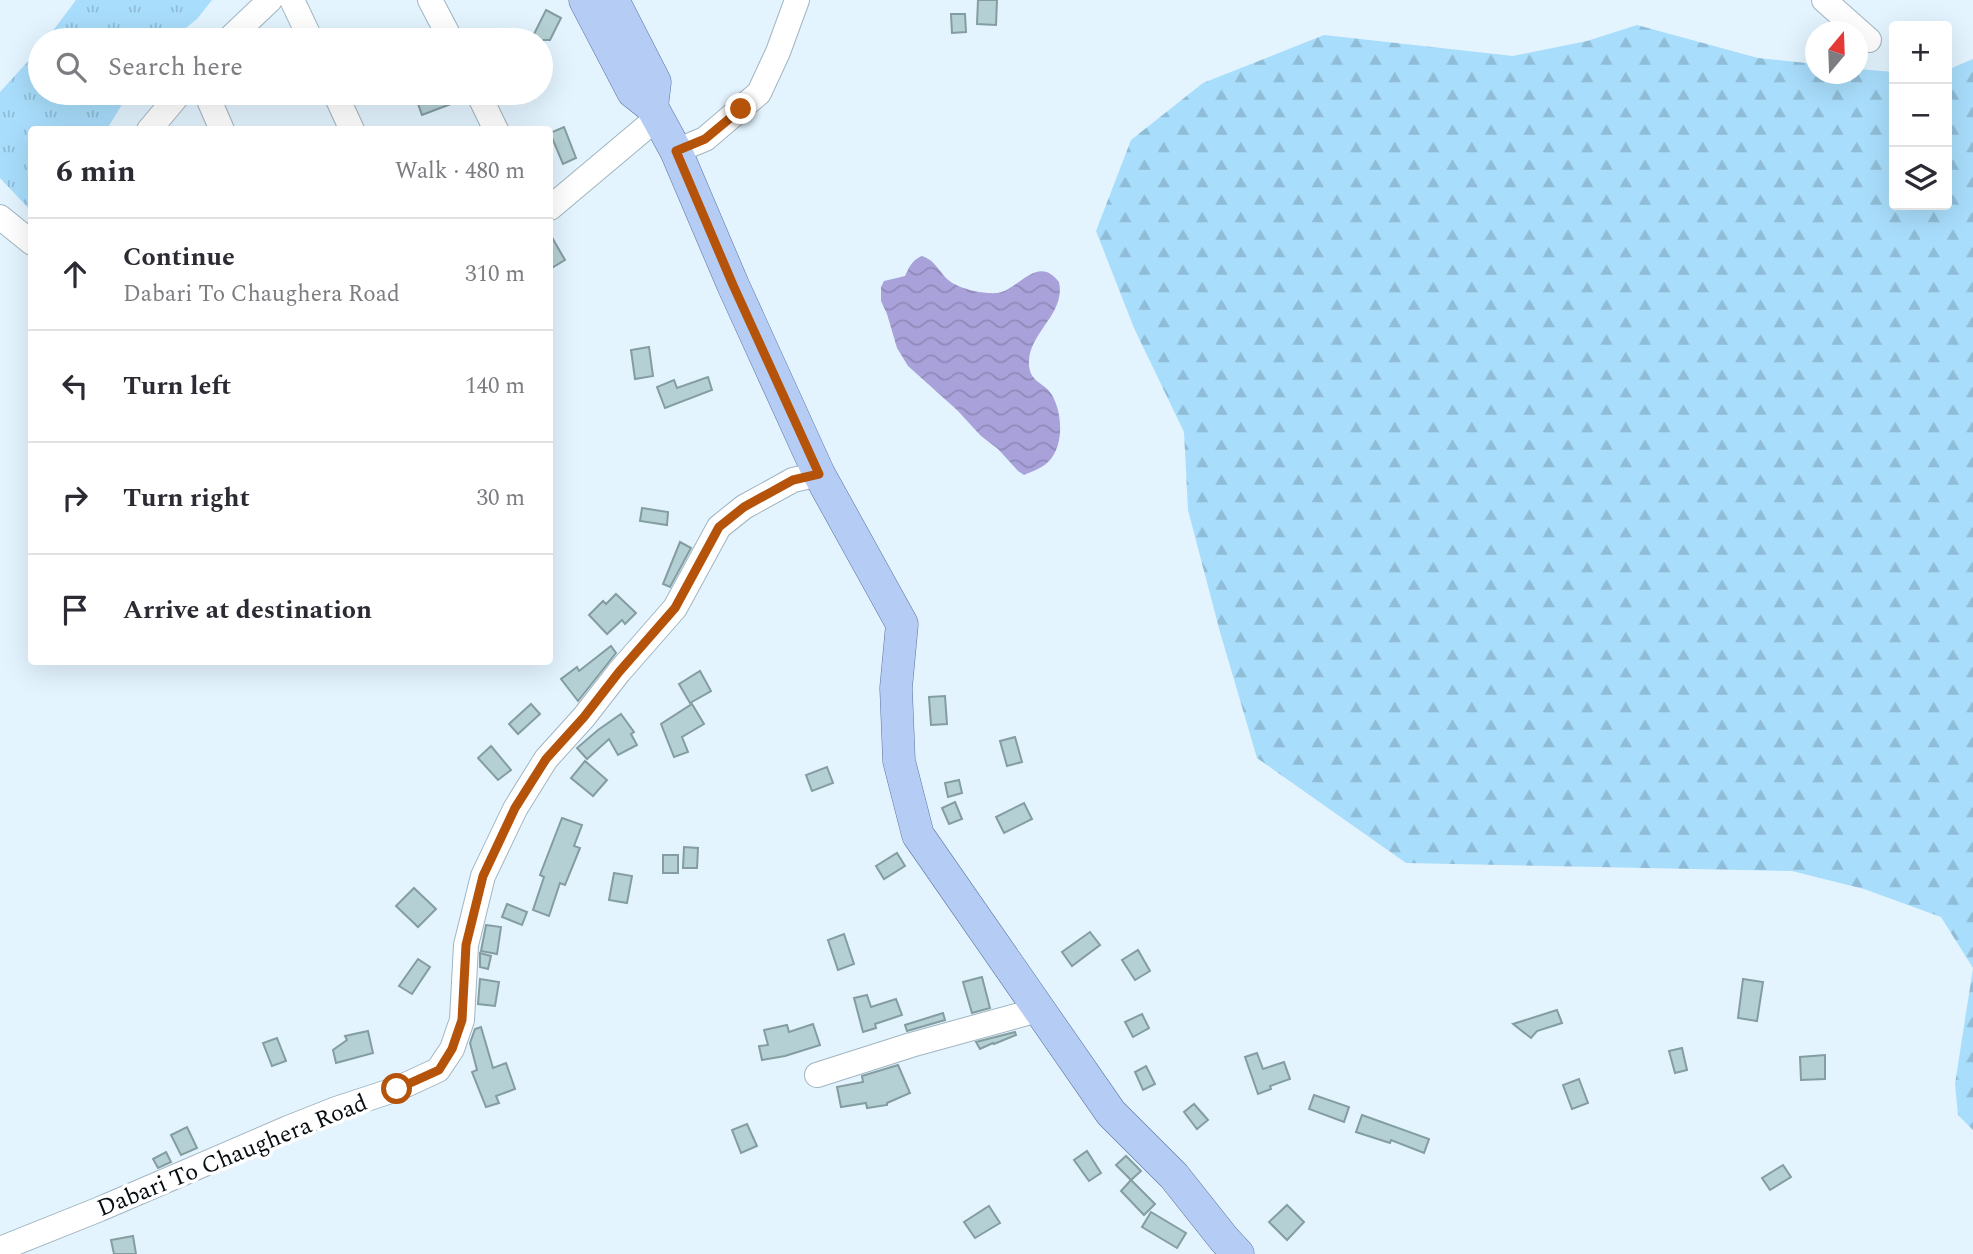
<!DOCTYPE html>
<html lang="en">
<head>
<meta charset="utf-8">
<style>
  body { margin:0; font-family:Spectral,serif; background:#f7f7f7; color:#2b2b33 }
  .controls { position:absolute; right:21px; top:21px; display:grid; overflow:hidden; border-radius:7px; box-shadow:0 7px 28px #0002 }
  .controls button { width:63px; height:63px; display:grid; place-items:center; padding:0; border:0; border-bottom:2px solid #e1e1e2; background:#fff; color:#2b2b33; font:35px sans-serif }
  .compass { position:absolute; left:1805px; top:21px; width:63px; height:63px; border-radius:50%; background:#fff; box-shadow:0 7px 28px #0002; rotate:19deg }
  .stop { position:absolute; width:21px; height:21px; margin:-16px; border:5px solid #b45309; border-radius:50%; background:#fff }
  .stop.end { background:#b45309; border-color:#fff; box-shadow:0 2px 7px #0008 }
  .list { margin:0; padding:0; list-style:none }
  h2 { display:flex; justify-content:space-between; align-items:center; height:91px; margin:0; padding:0 28px; font-size:30px }
  h2 small { font-size:23px; font-weight:400; color:#7c7c81 }
  .list li { display:grid; grid-template-columns:46px 1fr auto; gap:21px; align-items:center; box-sizing:border-box; height:112px; padding:0 28px; border-top:2px solid #e1e1e2 }
  .list b { display:block; font-size:26px; white-space:nowrap }
  .list p { margin:0; font-size:23px; white-space:nowrap; color:#7c7c81 }
  .list em { font-size:23px; font-style:normal; color:#7c7c81 }
  .icon { flex:none; width:38px; height:38px; fill:none; stroke:currentColor; stroke-width:2; stroke-linecap:round; stroke-linejoin:round }
  .map { position:relative; flex:none; width:1973px; height:1254px; overflow:hidden }
  .search { position:absolute; background:#fff; box-shadow:0 7px 28px #0002; left:28px; top:28px; width:525px; height:77px; display:flex; align-items:center; gap:18px; box-sizing:border-box; padding:0 24px; border-radius:38px; color:#7c7c81; font-size:26px }
  .panel { position:absolute; background:#fff; box-shadow:0 7px 28px #0002; left:28px; top:126px; width:525px; height:539px; border-radius:7px }
  .map>svg:first-child { display:block }
  .grass { fill:url(#grass-tufts) }
  .forest { fill:url(#forest-firs) }
  .water { fill:url(#water-waves) }
  .building { fill:#b5d0d4; stroke:#839da0; stroke-width:2 }
  .lines { fill:none; stroke-linecap:round; stroke-linejoin:round }
  .minor-casing { stroke:#a0b5c1; stroke-width:26 }
  .major-casing { stroke:#5873a0; stroke-width:33 }
  .minor { stroke:#fff; stroke-width:24 }
  .major { stroke:#b5ccf4; stroke-width:32 }
  .route { stroke:#b45309; stroke-width:9 }
  .labels { text-anchor:middle; stroke-width:7; stroke-linejoin:round; paint-order:stroke }
  .street-label { font-size:24px; fill:#060d11; stroke:#fff }
</style>
</head>
<body>
<div class="map">
<svg width="1973" height="1254" viewBox="0 0 1973 1254">
  <defs>
    <pattern id="grass-tufts" width="24" height="20" patternUnits="userSpaceOnUse" patternTransform="scale(1.75)"><rect width="24" height="20" fill="#a8ddfb"/><path d="M3 7l-1-3M5 7V3M7 7l1-3M15 17l-1-3M17 17v-4M19 17l1-3" fill="none" stroke="#8fbcd6"/></pattern>
    <pattern id="forest-firs" width="22" height="20" patternUnits="userSpaceOnUse" patternTransform="scale(1.75)"><rect width="22" height="20" fill="#a8ddfb"/><path d="M5 1l3.5 6h-7zM16 11l3.5 6h-7z" fill="#8fbcd6"/></pattern>
    <pattern id="water-waves" width="16" height="10" patternUnits="userSpaceOnUse" patternTransform="scale(1.75)"><rect width="16" height="10" fill="#a9a2da"/><path d="M0 5q4-4 8 0t8 0" fill="none" stroke="#908aba"/></pattern>
  </defs>
  <rect width="100%" height="100%" fill="#e3f4fe"/>
  <g class="grass">
    <path d="M76 0H212L197 19 171 40H46Z"/>
    <path d="M40 48V93H129L107 129 32 130 31 211 0 178V92Z"/>
  </g>
  <path class="forest" d="M1637 25 1758 58 1815 64V74H1857L1858 69 1894 72V205H1947V70L1973 59V1130L1958 1115 1955 1084 1973 968 1941 917 1864 889 1792 871 1406 863 1257 758 1220 632 1188 510 1184 432 1134 328 1096 231 1131 140 1203 83 1324 35 1513 56 1587 41Z"/>
  <path class="water" d="M922 256C934 260 938 269 946 278 957 289 982 294 997 293 1018 291 1037 253 1059 282 1066 313 1030 332 1029 361 1028 383 1044 381 1052 395 1063 414 1064 447 1048 462 1042 468 1031 472 1024 475L1018 471 998 449 981 436 957 410 908 366 897 348 887 314 881 301V287L884 281 905 276C909 267 912 260 922 256Z"/>
  <g class="building">
    <path d="M978 0H997L996 25 977 24Z"/>
    <path d="M546 10 561 18 550 40H531Z"/>
    <path d="M951 14H965L966 32 952 33Z"/>
    <path d="M439 93H463L464 99 422 115 417 101Z"/>
    <path d="M564 127 576 158 563 164 550 133Z"/>
    <path d="M550 234 565 260 550 269Z"/>
    <path d="M649 347 653 376 635 379 631 350Z"/>
    <path d="M708 377 712 390 665 408 657 387 674 380 677 388Z"/>
    <path d="M642 508 668 512 667 525 640 521Z"/>
    <path d="M680 542 691 548 670 587 663 584Z"/>
    <path d="M616 594 636 613 625 624 622 620 607 634 589 615 603 601 606 604Z"/>
    <path d="M611 646 616 653 578 701 561 679 577 667 579 671Z"/>
    <path d="M700 671 711 691 690 703 679 684Z"/>
    <path d="M945 696 947 724 931 725 929 697Z"/>
    <path d="M531 704 540 714 518 734 509 724Z"/>
    <path d="M692 704 704 724 682 737 688 752 674 757 661 724Z"/>
    <path d="M621 714 634 732 631 734 637 745 618 755 609 739 587 759 577 748 598 730Z"/>
    <path d="M1015 737 1022 762 1007 766 1000 741Z"/>
    <path d="M491 746 511 770 498 780 478 758Z"/>
    <path d="M585 761 607 780 593 796 571 778Z"/>
    <path d="M827 767 833 783 812 791 806 775Z"/>
    <path d="M959 780 962 793 948 797 945 783Z"/>
    <path d="M955 802 962 819 949 824 942 808Z"/>
    <path d="M1024 803 1032 819 1004 833 996 817Z"/>
    <path d="M562 818 582 825 574 846 580 848 565 885 560 883 549 916 533 910 544 877 540 875Z"/>
    <path d="M684 847 698 848 697 868H683Z"/>
    <path d="M897 853 905 866 884 879 876 866Z"/>
    <rect x="663" y="855" width="15" height="18"/>
    <path d="M614 873 632 876 627 903 609 900Z"/>
    <path d="M414 888 436 909 418 927 396 906Z"/>
    <path d="M507 904 527 912 522 925 502 917Z"/>
    <path d="M486 925 501 927 497 954 481 951Z"/>
    <path d="M1090 932 1100 945 1072 966 1062 952Z"/>
    <path d="M844 934 854 964 838 970 828 940Z"/>
    <path d="M1138 950 1150 971 1135 980 1122 960Z"/>
    <path d="M480 953 491 956 488 969 480 967Z"/>
    <path d="M418 959 430 967 412 994 399 986Z"/>
    <path d="M982 977 990 1008 972 1013 963 982Z"/>
    <path d="M480 979 499 982 495 1006 478 1004Z"/>
    <path d="M1743 979 1763 982 1757 1021 1738 1018Z"/>
    <path d="M867 995 871 1007 896 999 902 1015 875 1024 876 1028 863 1032 854 998Z"/>
    <path d="M1557 1010 1562 1023 1537 1031 1531 1038 1513 1024Z"/>
    <path d="M943 1013 945 1020 907 1031 905 1025Z"/>
    <path d="M1142 1014 1149 1028 1133 1037 1125 1022Z"/>
    <path d="M813 1024 820 1045 785 1056 762 1060 759 1046 768 1045 764 1030 787 1025 789 1032Z"/>
    <path d="M481 1027 493 1068 506 1063 515 1089 496 1096 499 1103 486 1107 472 1072 477 1070 470 1043 475 1029Z"/>
    <path d="M368 1031 373 1053 336 1063 333 1050 347 1040 345 1036Z"/>
    <path d="M1015 1032 1016 1035 994 1044 993 1043 980 1049 976 1042Z"/>
    <path d="M277 1038 286 1061 272 1066 263 1043Z"/>
    <path d="M1682 1048 1687 1070 1675 1073 1669 1051Z"/>
    <path d="M1257 1053 1263 1069 1284 1062 1290 1079 1270 1086 1271 1089 1258 1094 1245 1057Z"/>
    <path d="M1825 1055V1079L1801 1080 1800 1057Z"/>
    <path d="M898 1065 910 1093 887 1103V1105L867 1108 866 1103 841 1107 837 1087 863 1082 862 1076Z"/>
    <path d="M1146 1066 1155 1084 1143 1090 1135 1072Z"/>
    <path d="M1579 1079 1588 1103 1572 1109 1563 1085Z"/>
    <path d="M1314 1095 1349 1107 1344 1122 1309 1109Z"/>
    <path d="M1194 1104 1208 1120 1197 1129 1184 1112Z"/>
    <path d="M1362 1115 1429 1139 1424 1153 1391 1140 1390 1143 1356 1132Z"/>
    <path d="M747 1124 757 1146 741 1153 732 1130Z"/>
    <path d="M187 1127 197 1148 181 1155 171 1135Z"/>
    <path d="M1087 1151 1101 1173 1089 1181 1074 1160Z"/>
    <path d="M166 1152 171 1162 158 1168 153 1159Z"/>
    <path d="M1126 1156 1141 1171 1131 1180 1116 1165Z"/>
    <path d="M1783 1165 1791 1177 1770 1190 1762 1178Z"/>
    <path d="M1131 1180 1155 1204 1144 1215 1121 1191Z"/>
    <path d="M1287 1205 1304 1222 1287 1240 1269 1222Z"/>
    <path d="M989 1206 1000 1223 975 1238 964 1222Z"/>
    <path d="M1151 1212 1186 1233 1177 1248 1142 1227Z"/>
    <path d="M133 1236 136 1254H114L111 1240Z"/>
  </g>
  <g class="lines">
    <g class="minor-casing">
      <g id="minor">
        <path d="M292 0 311 40"/>
        <path d="M430 0 451 40"/>
        <path d="M1824 0 1869 40"/>
        <path d="M228 40 270 0"/>
        <path d="M206 93 222 130"/>
        <path d="M335 93 352 130"/>
        <path d="M478 93 496 130"/>
        <path d="M149 130 180 93"/>
        <path d="M676 151 705 139 759 93 778 52 797 0"/>
        <path d="M550 208 657 118"/>
        <path d="M0 217 32 243"/>
        <path d="M817 1075 911 1045 1038 1010"/>
        <path d="M0 1249 100 1209 288 1128 336 1109 397 1089 438 1070 452 1049 462 1020 466 945 483 876 515 809 546 759 584 717 619 672 675 608 719 527 744 507 793 480 819 474"/>
      </g>
    </g>
    <g class="major-casing">
      <g id="major">
        <path d="M585 0 633 92 652 107 676 151 733 285 819 474 902 624 896 688 899 761 918 835 1111 1113 1174 1176 1224 1239 1238 1254"/>
        <path d="M613 0 655 82 652 107"/>
      </g>
    </g>
    <use href="#minor" class="minor"/>
    <use href="#major" class="major"/>
  </g>
  <g class="lines">
    <path class="route" d="M397 1089 439 1070 452 1049 462 1020 466 945 483 876 515 808 546 759 584 717 619 672 675 608 719 527 744 507 793 480 819 474 733 285 676 151 705 139 741 109"/>
  </g>
  <g class="labels">
    <g class="street-label">
      <text transform="translate(232 1155) rotate(-22)" y="8">Dabari To Chaughera Road</text>
    </g>
  </g>
</svg>
<div class="controls">
<button>+</button>
<button>−</button>
<button><svg class="icon" aria-label="layers" viewBox="0 0 24 24"><path d="M12 4l9 5-9 5-9-5zM3 14l9 5 9-5"/></svg></button>
</div>
<svg class="compass" viewBox="-18 -18 36 36"><path d="M0-13l5 13h-10z" fill="#e53935"/><path d="M0 13l5-13h-10z" fill="#7c7c81"/></svg>
<div class="stop" style="left:397px;top:1089px"></div>
<div class="stop end" style="left:741px;top:109px"></div>
<div class="search"><svg class="icon" aria-label="search" viewBox="0 0 24 24"><circle cx="10" cy="10" r="6"/><path d="M15 15l6 6"/></svg>Search here</div>
<section class="panel">
<h2>6 min<small>Walk · 480 m</small></h2>
<ul class="list">
<li><svg class="icon" aria-label="ahead" viewBox="0 0 24 24"><path d="M12 20V5M6 11l6-6 6 6"/></svg><div><b>Continue</b><p>Dabari To Chaughera Road</p></div><em>310 m</em></li>
<li><svg class="icon" aria-label="left" viewBox="0 0 24 24"><path d="M17 20v-9H6M10 6l-5 5 5 5"/></svg><div><b>Turn left</b></div><em>140 m</em></li>
<li><svg class="icon" aria-label="right" viewBox="0 0 24 24"><path d="M7 20v-9h11M14 6l5 5-5 5"/></svg><div><b>Turn right</b></div><em>30 m</em></li>
<li><svg class="icon" aria-label="arrive" viewBox="0 0 24 24"><path d="M6 21V4h12l-3 4 3 4H6"/></svg><div><b>Arrive at destination</b></div></li>
</ul>
</section>
</div>
</body>
</html>
